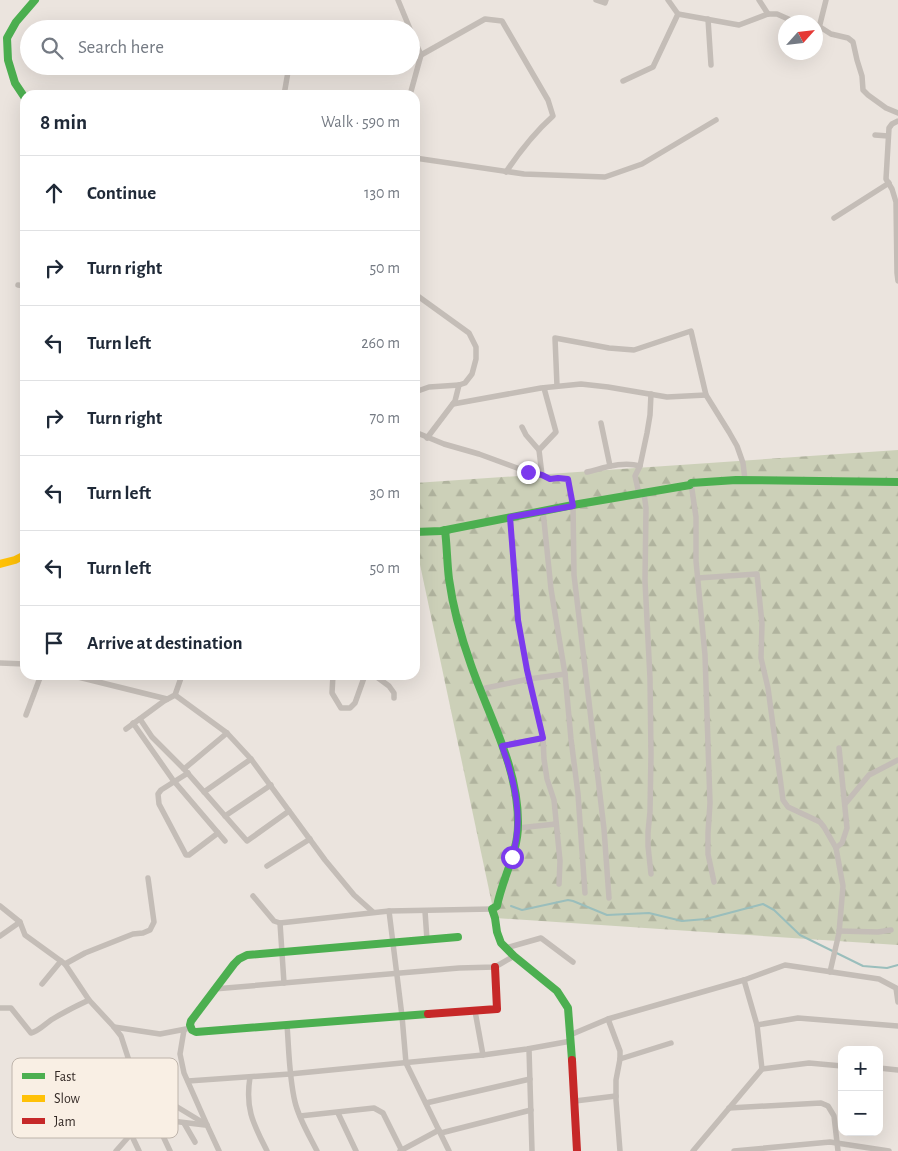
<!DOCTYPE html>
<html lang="en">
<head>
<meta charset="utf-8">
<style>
  body { margin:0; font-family:"Alegreya Sans",sans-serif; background:#f2f2f3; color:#1f2937 }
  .controls { position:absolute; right:15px; bottom:15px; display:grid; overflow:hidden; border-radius:10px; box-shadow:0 5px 20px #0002 }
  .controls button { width:45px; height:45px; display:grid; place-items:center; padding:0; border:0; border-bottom:1px solid #e0e1e3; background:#fff; color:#1f2937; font:25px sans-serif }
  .compass { position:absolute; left:778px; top:15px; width:45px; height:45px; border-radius:50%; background:#fff; box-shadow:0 5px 20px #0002; rotate:63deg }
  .stop { position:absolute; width:15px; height:15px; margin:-11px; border:4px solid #7c3aed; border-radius:50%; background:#fff }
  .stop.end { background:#7c3aed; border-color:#fff; box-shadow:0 1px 5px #0008 }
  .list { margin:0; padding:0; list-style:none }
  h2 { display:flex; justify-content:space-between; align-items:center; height:65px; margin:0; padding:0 20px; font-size:21px }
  h2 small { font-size:16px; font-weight:400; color:#747a83 }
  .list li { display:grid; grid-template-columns:32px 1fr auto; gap:15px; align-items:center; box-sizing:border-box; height:75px; padding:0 20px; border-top:1px solid #e0e1e3 }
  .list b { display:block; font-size:19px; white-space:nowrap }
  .list em { font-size:16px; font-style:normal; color:#747a83 }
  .icon { flex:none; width:28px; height:28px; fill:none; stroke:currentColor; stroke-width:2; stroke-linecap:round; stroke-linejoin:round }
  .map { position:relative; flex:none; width:898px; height:1151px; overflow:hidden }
  .search { position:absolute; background:#fff; box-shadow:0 5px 20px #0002; left:20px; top:20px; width:400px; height:55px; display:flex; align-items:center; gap:12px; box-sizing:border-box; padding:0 18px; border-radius:28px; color:#747a83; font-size:19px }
  .panel { position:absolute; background:#fff; box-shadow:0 5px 20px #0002; left:20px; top:90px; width:400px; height:590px; border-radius:15px }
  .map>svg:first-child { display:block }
  .forest { fill:url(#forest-firs) }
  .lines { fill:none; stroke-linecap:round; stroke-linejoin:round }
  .stream { stroke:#9abebc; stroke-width:2 }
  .street { stroke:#c4bdb7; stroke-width:5.5 }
  .fast { stroke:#4caf50; stroke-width:8 }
  .slow { stroke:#ffc107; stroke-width:8 }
  .jam { stroke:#c62828; stroke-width:8 }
  .route { stroke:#7c3aed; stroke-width:6 }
  .key { fill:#f9efe4; stroke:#beb4ab; stroke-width:1 }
  .key-label { font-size:14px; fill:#342a26 }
</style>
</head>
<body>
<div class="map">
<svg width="898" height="1151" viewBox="0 0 898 1151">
  <defs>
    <pattern id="forest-firs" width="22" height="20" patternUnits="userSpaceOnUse" patternTransform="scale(1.25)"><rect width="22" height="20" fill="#ccd0b8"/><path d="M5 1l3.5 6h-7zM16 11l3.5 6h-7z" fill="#b0b39e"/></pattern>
  </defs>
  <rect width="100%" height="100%" fill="#ebe4de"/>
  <path class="forest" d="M898 450V945L495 918 415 541V483Z"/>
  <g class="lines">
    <path class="stream" d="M511 906 522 910 568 900 573 901 607 915 649 913 682 921 706 919 763 904 774 910 800 935 863 966 887 968 898 965"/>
    <g class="street">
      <path d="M398 0 410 29"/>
      <path d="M596 0 605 3 606 0"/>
      <path d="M668 0 678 14 739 25 768 14H777L795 22"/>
      <path d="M759 0 768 14"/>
      <path d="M708 19 711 65"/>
      <path d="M819 28 826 0"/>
      <path d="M816 30 820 27 831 34 848 38 853 42 857 60 862 76 863 90 868 95 886 108 898 113"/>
      <path d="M411 54 421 55 485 19 502 21 548 100 553 116C534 133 520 151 506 172"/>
      <path d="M623 81 653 67 678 14"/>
      <path d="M284 95 289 66"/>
      <path d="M410 95 421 55 411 32"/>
      <path d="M898 121 892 124 889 128 886 179 892 189 896 202 897 273 898 281"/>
      <path d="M875 135 888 136"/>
      <path d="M415 158 524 174 605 177 642 164 716 120"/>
      <path d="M834 218 889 183"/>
      <path d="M18 285 25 286"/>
      <path d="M415 294 469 333 476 347V359L472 374 465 383 459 385 429 387 415 392"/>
      <path d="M557 386 555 338 609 348 634 350 691 331 706 395 729 432 737 446 743 463 745 480"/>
      <path d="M453 404 541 388 581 384 608 387 667 397 706 395"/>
      <path d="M601 423 610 466"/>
      <path d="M522 427 526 435 539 450"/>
      <path d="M415 432 444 444 479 454 528 472 542 475 550 479 559 478 568 479 573 505 574 575 604 829 609 898"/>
      <path d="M427 438 455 401 459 385"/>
      <path d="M587 472C604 468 622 461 640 466"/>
      <path d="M542 475 539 450 556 432 544 388"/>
      <path d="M691 483 696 517V561L705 655 710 803 708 833V854L714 882"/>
      <path d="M644 493 646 508 645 581 650 678 651 754 650 812 648 832V846L651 874"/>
      <path d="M639 494 635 476 640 466 647 433 650 415 651 394"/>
      <path d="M543 511 551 589 565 674 571 739 578 794 585 893"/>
      <path d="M510 517 518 620 521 639 543 738 544 759 547 779 554 800 560 861 559 884"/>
      <path d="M698 578 757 574 762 624 761 658 768 688 783 800 788 807 820 822 824 827 836 848 843 886 839 933 830 972"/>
      <path d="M0 663 25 664"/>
      <path d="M70 675 167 699"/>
      <path d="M333 675 332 693 341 708H350L355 703 365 675"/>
      <path d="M374 675 389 686 394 693V698"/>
      <path d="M481 689 529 679 565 674"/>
      <path d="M175 695 227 733 251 759 325 860 354 895 373 912"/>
      <path d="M26 715 41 675"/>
      <path d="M140 719 152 737 184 769 247 841 289 811"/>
      <path d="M133 723 173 780 225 841"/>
      <path d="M126 729 164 701 175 695 182 675"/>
      <path d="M502 746 543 738"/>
      <path d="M184 769 227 733"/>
      <path d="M188 773 161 790 158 794 159 804 186 855H189L218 833"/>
      <path d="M204 792 251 759"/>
      <path d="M845 804 869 775 898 760"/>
      <path d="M225 816 271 785"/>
      <path d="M518 828 556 824"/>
      <path d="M836 848 842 843 847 828 839 748"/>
      <path d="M267 866 310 839"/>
      <path d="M253 896 274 921 280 923 389 911 492 909"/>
      <path d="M0 906 20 922 25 935 65 964 89 1000 114 1027 121 1036 136 1082 207 1125"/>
      <path d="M389 911 402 1016 406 1063 449 1151"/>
      <path d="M425 911 427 940"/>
      <path d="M280 923 284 983"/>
      <path d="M839 931 878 932 891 930"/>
      <path d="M0 936 20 922"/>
      <path d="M506 948 541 938 573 962"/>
      <path d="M65 964 85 953 133 934 143 933 150 930 154 922 148 878"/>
      <path d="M42 984 61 961"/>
      <path d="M214 989 459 968 495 967 514 956"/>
      <path d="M0 1008H11L31 1033C39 1031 44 1025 51 1020 64 1012 76 1006 89 1000"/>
      <path d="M475 1011 483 1055"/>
      <path d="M608 1019 620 1051V1059L616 1080V1100L620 1151"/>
      <path d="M287 1025C289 1050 289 1077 295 1102 299 1119 309 1135 317 1151"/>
      <path d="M757 1025 798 1018 898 1026"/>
      <path d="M114 1027 160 1034 186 1029"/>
      <path d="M184 1030 180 1054 184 1073 207 1125 219 1151"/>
      <path d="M570 1035 608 1019 744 980 785 965 879 979 896 988 898 1002"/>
      <path d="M529 1049 532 1151"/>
      <path d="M620 1059 671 1043"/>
      <path d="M879 1068 898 1070"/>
      <path d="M762 1069 809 1063 842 1066"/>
      <path d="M250 1077C245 1109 253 1123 267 1151"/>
      <path d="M188 1081 290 1074 483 1055 527 1049 571 1041"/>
      <path d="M575 1101 616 1096"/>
      <path d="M426 1103 530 1079"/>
      <path d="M729 1108 821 1103 828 1106 834 1116 838 1151"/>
      <path d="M338 1113 356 1151"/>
      <path d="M300 1116 374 1108 383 1113 402 1151"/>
      <path d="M155 1119 170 1151"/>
      <path d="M184 1123 195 1142"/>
      <path d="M441 1133 531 1110"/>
      <path d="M116 1151 131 1134"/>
      <path d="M139 1151 131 1134 136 1129 155 1119 205 1125"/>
      <path d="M400 1151 439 1130"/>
      <path d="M693 1151 762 1069 757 1025 744 980"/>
      <path d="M734 1151 830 1142 889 1151"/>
    </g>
    <g class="fast">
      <path d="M25 98 15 83 8 60 7 38 16 22 35 0"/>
      <path d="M445 530C447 546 447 563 449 579 453 608 461 637 471 665 489 717 519 768 518 825 518 853 502 879 497 906L492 909 495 918 497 932 501 943 514 956 557 991 568 1008 572 1060"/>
      <path d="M415 532 441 531 573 505 690 485 691 483 736 480 898 482"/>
      <path d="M428 1014 196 1032 192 1030 190 1025 191 1021 234 964 239 959 247 955 458 937"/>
    </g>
    <path class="slow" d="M0 564 15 560 25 555"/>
    <g class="jam">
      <path d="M428 1014 497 1009 495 967"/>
      <path d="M572 1060 577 1151"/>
    </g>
  </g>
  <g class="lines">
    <path class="route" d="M512 857C524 820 515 782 502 746L543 738 527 670 518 620 510 517 573 506 568 479 558 478 550 479 542 475 528 472"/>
  </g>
  <rect x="12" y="1058" width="166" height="80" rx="8" class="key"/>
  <rect x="22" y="1073" width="23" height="6" fill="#4caf50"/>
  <rect x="22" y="1095" width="23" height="7" fill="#ffc107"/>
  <rect x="22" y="1118" width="23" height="6" fill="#c62828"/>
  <g class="key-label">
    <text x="54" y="1081">Fast</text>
    <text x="54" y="1103">Slow</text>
    <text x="54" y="1126">Jam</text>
  </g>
</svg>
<div class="controls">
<button>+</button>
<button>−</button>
</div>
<svg class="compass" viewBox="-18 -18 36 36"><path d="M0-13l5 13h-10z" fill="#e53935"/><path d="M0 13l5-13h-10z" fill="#747a83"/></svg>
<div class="stop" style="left:512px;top:857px"></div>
<div class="stop end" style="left:528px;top:472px"></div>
<div class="search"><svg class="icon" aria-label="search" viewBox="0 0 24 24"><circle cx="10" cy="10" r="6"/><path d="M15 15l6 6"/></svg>Search here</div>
<section class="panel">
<h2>8 min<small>Walk · 590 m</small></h2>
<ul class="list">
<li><svg class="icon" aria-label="ahead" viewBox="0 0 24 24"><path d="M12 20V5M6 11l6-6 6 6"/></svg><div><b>Continue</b></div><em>130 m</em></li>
<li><svg class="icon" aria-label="right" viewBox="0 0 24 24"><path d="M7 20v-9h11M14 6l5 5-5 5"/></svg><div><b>Turn right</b></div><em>50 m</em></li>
<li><svg class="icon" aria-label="left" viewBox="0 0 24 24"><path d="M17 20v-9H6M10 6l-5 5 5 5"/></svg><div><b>Turn left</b></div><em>260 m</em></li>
<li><svg class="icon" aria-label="right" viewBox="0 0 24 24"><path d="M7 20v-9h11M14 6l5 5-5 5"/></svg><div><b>Turn right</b></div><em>70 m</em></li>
<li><svg class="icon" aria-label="left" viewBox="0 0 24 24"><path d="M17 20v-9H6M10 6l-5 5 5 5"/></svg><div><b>Turn left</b></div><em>30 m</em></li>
<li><svg class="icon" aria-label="left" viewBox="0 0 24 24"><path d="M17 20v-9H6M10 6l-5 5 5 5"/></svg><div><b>Turn left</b></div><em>50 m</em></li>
<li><svg class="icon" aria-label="arrive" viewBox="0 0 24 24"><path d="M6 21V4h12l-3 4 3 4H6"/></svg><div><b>Arrive at destination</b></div></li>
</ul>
</section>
</div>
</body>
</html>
